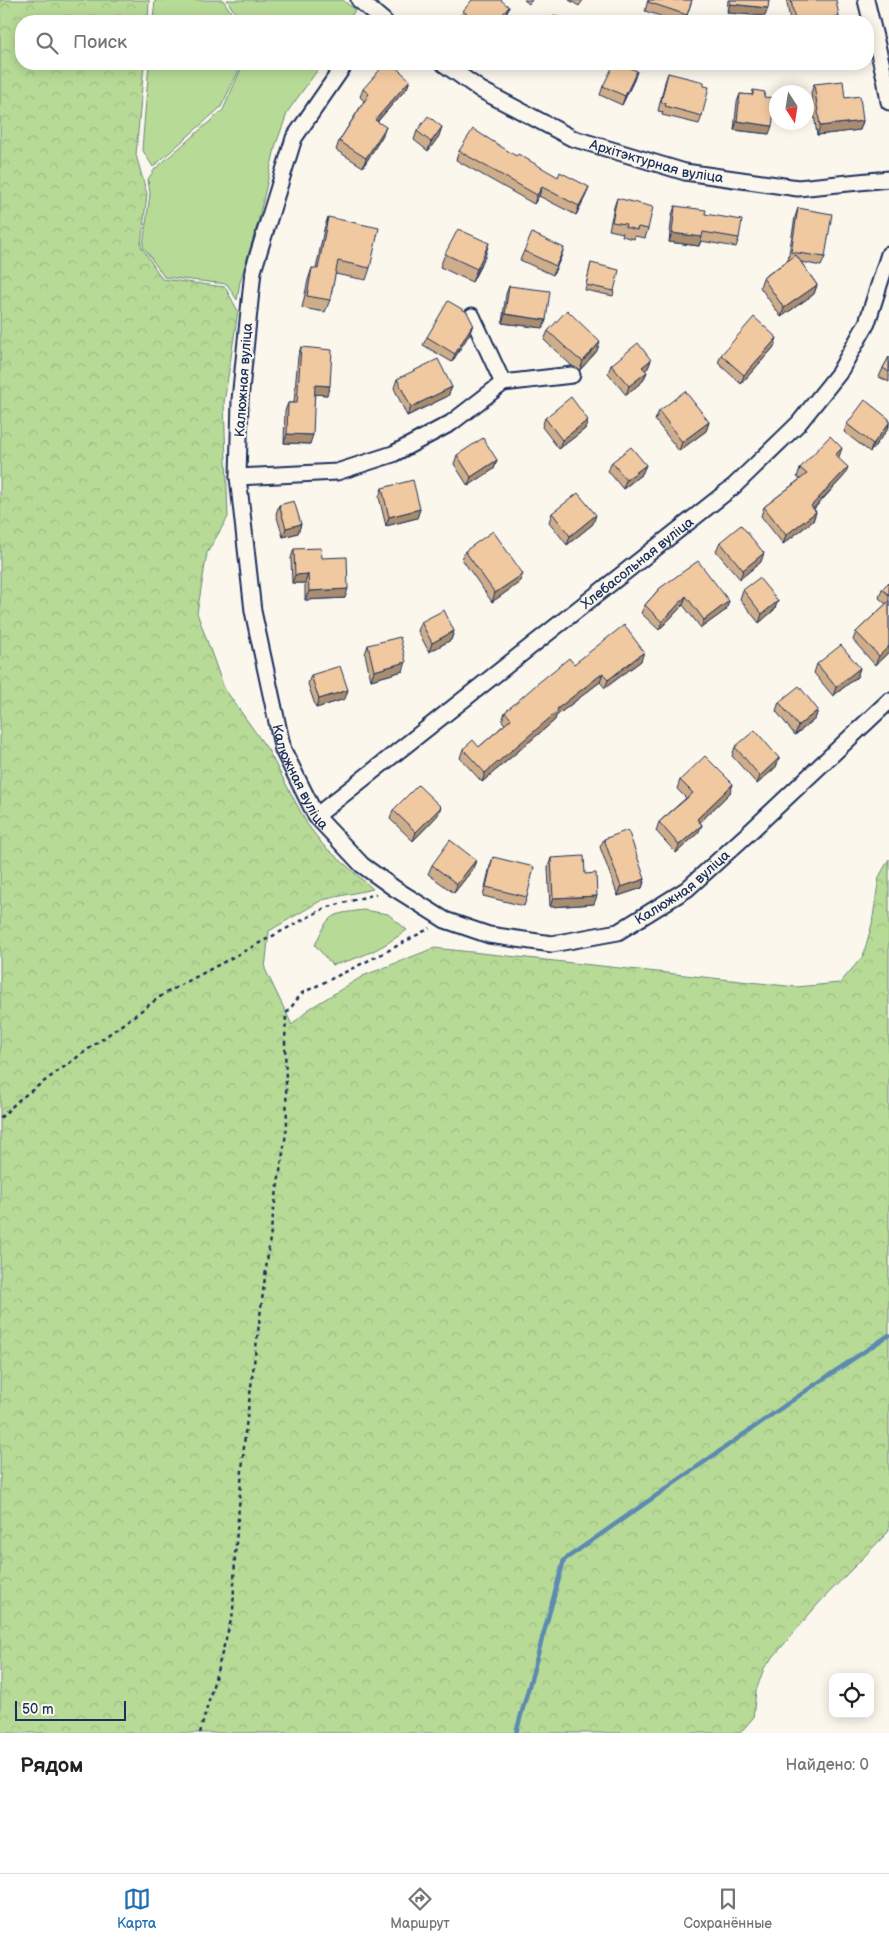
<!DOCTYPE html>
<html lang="ru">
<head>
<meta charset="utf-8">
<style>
  body { margin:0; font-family:"Balsamiq Sans",sans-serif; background:#f6f6f6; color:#222 }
  .controls { position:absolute; right:15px; bottom:15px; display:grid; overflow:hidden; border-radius:10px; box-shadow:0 2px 12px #0003 }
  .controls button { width:45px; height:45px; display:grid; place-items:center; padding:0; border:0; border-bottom:1px solid #e0e0e0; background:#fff; color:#222; font:25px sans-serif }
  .compass { position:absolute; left:769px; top:85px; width:45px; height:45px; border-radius:50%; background:#fff; box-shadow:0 2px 12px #0003; rotate:168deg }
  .scale { position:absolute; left:15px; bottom:12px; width:111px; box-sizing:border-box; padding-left:5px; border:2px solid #1b2f5e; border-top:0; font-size:14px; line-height:18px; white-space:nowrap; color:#1b2f5e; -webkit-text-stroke:4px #fbf7ec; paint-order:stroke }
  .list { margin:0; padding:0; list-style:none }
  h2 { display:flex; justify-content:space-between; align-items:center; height:65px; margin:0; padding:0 20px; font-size:21px }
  h2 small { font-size:16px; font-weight:400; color:#767676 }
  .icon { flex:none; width:28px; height:28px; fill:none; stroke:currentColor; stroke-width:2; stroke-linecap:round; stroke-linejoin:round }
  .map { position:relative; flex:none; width:889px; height:1733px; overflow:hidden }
  .search { position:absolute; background:#fff; box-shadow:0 2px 12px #0003; left:15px; right:15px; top:15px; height:55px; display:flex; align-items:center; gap:12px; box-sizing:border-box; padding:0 18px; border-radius:20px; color:#767676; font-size:19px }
  .sheet { height:140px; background:#fff }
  nav { display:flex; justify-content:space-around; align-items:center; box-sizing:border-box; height:70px; border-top:1px solid #e0e0e0; background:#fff; font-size:14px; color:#767676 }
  nav a { display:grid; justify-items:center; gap:2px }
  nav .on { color:#1f6fb2 }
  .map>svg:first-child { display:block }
  .green { fill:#b7db96; stroke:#69857a }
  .forest { fill:url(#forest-crowns); stroke:#69857a }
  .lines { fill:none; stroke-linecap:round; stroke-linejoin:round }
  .stream { stroke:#5d8ab1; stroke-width:4.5 }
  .minor-casing { stroke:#1b2f5e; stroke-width:19 }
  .path { stroke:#1b2f5e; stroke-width:2.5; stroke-dasharray:4 4; stroke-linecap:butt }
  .minor { stroke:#fbf7ec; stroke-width:15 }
  .wall { fill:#cead8a; stroke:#1b2f5e }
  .shaded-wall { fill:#a88d70; stroke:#1b2f5e }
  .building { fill:#f0c9a0; stroke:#1b2f5e }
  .labels { text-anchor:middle; stroke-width:4.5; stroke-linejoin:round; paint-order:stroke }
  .street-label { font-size:14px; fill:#1b2f5e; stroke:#fbf7ec }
</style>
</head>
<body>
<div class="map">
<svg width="889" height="1733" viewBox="0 0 889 1733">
  <defs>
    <pattern id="forest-crowns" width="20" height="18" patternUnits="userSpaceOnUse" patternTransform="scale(1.25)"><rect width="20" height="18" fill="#b7db96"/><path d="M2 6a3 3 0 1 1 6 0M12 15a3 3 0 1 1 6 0" fill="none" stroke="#9dbc84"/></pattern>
  </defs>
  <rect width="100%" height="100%" fill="#fbf7ec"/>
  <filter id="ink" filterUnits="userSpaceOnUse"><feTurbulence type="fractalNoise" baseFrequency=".02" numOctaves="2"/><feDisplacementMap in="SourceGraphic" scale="10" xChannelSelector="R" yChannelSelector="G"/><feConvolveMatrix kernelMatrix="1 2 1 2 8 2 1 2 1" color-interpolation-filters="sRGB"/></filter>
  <g filter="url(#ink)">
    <g class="green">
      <path d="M155 0H223L237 21H153Z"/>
      <path d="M227 0H343L355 10 348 21H240Z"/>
      <path d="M149 64H239V70L221 107 153 167 142 149Z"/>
      <path d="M241 64H322L288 111 276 144 258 222 240 282 237 300 227 284 164 277 143 246 150 194 148 179 155 169 223 110 241 69Z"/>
      <path d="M363 910 388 914 407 930C382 948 363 958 332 965L315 945C330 913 328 915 363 910Z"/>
    </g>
    <path class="forest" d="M0 0H149L148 21H21V64H144L136 155 147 194 141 246 162 279 225 287 238 311 224 403 228 517 207 553 197 613 224 688 268 750 307 824 324 846 373 889 322 900 269 931 265 969 292 1025 309 1009 363 976 434 948 796 987 840 983 863 956 872 924 879 877 889 859V1531L818 1604 764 1668 756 1691 753 1718 740 1733H0Z"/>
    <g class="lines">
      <path class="stream" d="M516 1733 564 1560 810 1388 889 1335"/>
      <g class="minor-casing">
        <g id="minor">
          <path d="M359 0 384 21"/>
          <path d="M866 0 885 78 889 102"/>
          <path id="s1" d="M345 64 294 138 253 271 240 400 238 477 253 611 283 750 316 816 362 865 394 888 445 920 489 935 552 944 618 932 687 889 752 830 889 701"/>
          <path id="s2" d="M444 64 481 90 572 138 685 172 798 188 889 179"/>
          <path d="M472 316 503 383 572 375"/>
          <path d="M238 477 337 472 393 454 451 423 503 383"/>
          <path id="s3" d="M316 816 734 486 799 423 839 373 867 323 889 254"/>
        </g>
      </g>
      <g class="path">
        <path d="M0 1118 20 1099 164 994 325 908 376 894"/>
        <path d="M200 1733 233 1613 235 1555 245 1434 272 1222 287 1127 285 1042 286 1014 302 993 382 954 430 928"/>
      </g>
      <use href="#minor" class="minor"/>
    </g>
    <g class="wall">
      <path d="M524 0H532L529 4Z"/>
      <path d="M569 0H583L579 6Z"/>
      <path d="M648 0H692L685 21H676L645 11Z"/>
      <path d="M728 0H769L765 16 727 13Z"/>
      <path d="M788 0H791L837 21H790L787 3Z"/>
      <path d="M509 7 506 15 501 21H462L460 19 463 11Z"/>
      <path d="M637 71 634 80 622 105 600 95 603 86Z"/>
      <path d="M668 73 704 86 702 116 699 124 662 115 663 112 658 111 665 82Z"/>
      <path d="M410 80 407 88 378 121 383 135 363 167 336 150 339 141 364 101 360 97 363 89Z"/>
      <path d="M814 84 845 98 863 121 860 130 817 135 811 93Z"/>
      <path d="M753 90 764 97 769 134 734 130 737 102 740 94 752 95Z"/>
      <path d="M417 131 439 136 428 151 414 140Z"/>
      <path d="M459 151 516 156 586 195 576 215 539 196 534 204 456 160Z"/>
      <path d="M617 198 648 229 645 238 635 236 634 239 622 236 623 233 609 230 614 207Z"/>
      <path d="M675 206 705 214 739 238 736 247 701 241 699 246 669 242 672 215Z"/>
      <path d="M798 208 825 257 821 266 801 262 817 285 814 294 781 317 760 287 763 278 788 260 795 217Z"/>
      <path d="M328 217 370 268 366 280 335 274 330 300 325 312 302 308 308 280 312 268 316 269 324 229Z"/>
      <path d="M524 251 561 257 553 275 520 260Z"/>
      <path d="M445 254 485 257 472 282 440 267Z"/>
      <path d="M591 263 614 291 613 296 585 290Z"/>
      <path d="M509 286 546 320 543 328 502 323 506 294Z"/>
      <path d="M473 324 470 333 452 362 423 345 427 337Z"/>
      <path d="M548 331 597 351 580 370 572 366 544 340Z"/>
      <path d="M301 347 327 395 315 394 310 444 284 443 285 411 288 403H294L298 356Z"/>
      <path d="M774 347 741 384 718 363 721 355Z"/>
      <path d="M889 357V382L879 377 883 368Z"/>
      <path d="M651 360 648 368 645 370 647 372 643 381 626 395 608 373 611 365Z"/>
      <path d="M397 379 452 387 448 396 407 416 394 388Z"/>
      <path d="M659 411 709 422 706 431 679 451 655 420Z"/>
      <path d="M545 418 588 420 585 429 559 449 542 427Z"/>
      <path d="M889 419V427L888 429 870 452 844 432 847 424Z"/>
      <path d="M457 455 497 460 494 469 468 486 454 464Z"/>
      <path d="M838 457 845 475 814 509 816 512 813 521 783 544 761 516 764 507 800 479 797 477 800 468 839 457Z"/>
      <path d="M612 462 646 465 642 474 623 489 608 471Z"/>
      <path d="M382 488 420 509 417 518 386 526 379 497Z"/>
      <path d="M279 505 301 524 298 533 283 537 276 514Z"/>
      <path d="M552 513 593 524 567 545 549 522Z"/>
      <path d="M720 542 761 562 740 579 716 551Z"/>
      <path d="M294 549 322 558 345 598 305 600V583H292L291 558Z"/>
      <path d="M465 551 519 583 492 602 462 559Z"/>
      <path d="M889 582V652L875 665 853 640 856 632 886 604 879 598 882 589Z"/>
      <path d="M660 588 729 601 726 610 701 628 683 605 659 630 641 613 645 605Z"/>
      <path d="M743 590 778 601 774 610 759 623 740 599Z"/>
      <path d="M421 622 454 631 451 640 429 652 418 631Z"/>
      <path d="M368 645 403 671 371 680 365 654Z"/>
      <path d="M641 661 605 688 600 682 556 716 555 720 482 782 460 758 463 749 479 747 505 724 502 721 505 712 574 664Z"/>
      <path d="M817 664 860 668 857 677 833 696 814 673Z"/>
      <path d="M311 675 345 699 316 708 308 684Z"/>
      <path d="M779 702 818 710 815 719 795 735 776 711Z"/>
      <path d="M735 747 779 758 776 767 757 784 732 756Z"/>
      <path d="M680 780 733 784 730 793 700 822 702 825 698 833 676 853 656 831 659 822 686 798 677 789Z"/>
      <path d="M393 810 438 815 413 841 390 819Z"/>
      <path d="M604 839 645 879 642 888 618 896 600 847Z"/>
      <path d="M493 857 527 897 524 906 483 896 490 866Z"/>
      <path d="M551 858 585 874 594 904 550 907 548 867Z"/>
      <path d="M476 860 473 869 454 893 428 874 432 865Z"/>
    </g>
    <g class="shaded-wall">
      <path d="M730 4 768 8 765 16 727 13Z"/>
      <path d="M509 7 506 15 501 21H497Z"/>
      <path d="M839 16 837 21H813Z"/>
      <path d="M637 71 634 80 622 105 625 96Z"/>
      <path d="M410 80 407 88 371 128 375 120Z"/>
      <path d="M737 121 772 126 769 134 734 130Z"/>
      <path d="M863 121 860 130 817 135 820 126Z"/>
      <path d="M386 127 383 135 363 167 366 158Z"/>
      <path d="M442 127 439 136 428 151 431 142Z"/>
      <path d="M542 187 539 196 534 204 537 195Z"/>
      <path d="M589 187 586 195 576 215 579 206Z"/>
      <path d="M672 233 702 237 699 246 669 242Z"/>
      <path d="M489 243 485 257 472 282 477 269Z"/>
      <path d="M564 248 561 257 553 275 556 266Z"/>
      <path d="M817 285 814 294 781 317 784 308Z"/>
      <path d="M505 314 546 320 543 328 502 323Z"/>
      <path d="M473 324 470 333 452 362 455 354Z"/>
      <path d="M777 338 774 347 741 384 744 375Z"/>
      <path d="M600 342 597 351 580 370 583 361Z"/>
      <path d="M651 360 648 368 639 376 642 367Z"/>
      <path d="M647 372 643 381 626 395 629 386Z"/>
      <path d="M315 385 330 386 327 395 312 394Z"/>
      <path d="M452 387 448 396 407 416 411 407Z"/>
      <path d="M588 420 585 429 559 449 562 440Z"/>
      <path d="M709 422 706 431 679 451 682 442Z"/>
      <path d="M889 423 888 429 870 452 873 444Z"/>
      <path d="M287 434 313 435 310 444 284 443Z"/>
      <path d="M842 448 839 457 832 463 835 455Z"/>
      <path d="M497 460 494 469 468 486 471 477Z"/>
      <path d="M646 465 642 474 623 489 626 480Z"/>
      <path d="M848 467 845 475 808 514 811 506Z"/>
      <path d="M420 509 417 518 386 526 389 517Z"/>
      <path d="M816 512 813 521 783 544 786 535Z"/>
      <path d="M596 515 593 524 567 545 570 536Z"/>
      <path d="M301 524 298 533 283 537 286 528Z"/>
      <path d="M764 553 761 562 740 579 743 570Z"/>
      <path d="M308 574 305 583H292L295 575Z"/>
      <path d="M523 574 519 583 492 602 495 593Z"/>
      <path d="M348 589 345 598 305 600 309 591Z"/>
      <path d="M686 596 683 605 659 630 662 622Z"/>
      <path d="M729 601 726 610 701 628 704 620Z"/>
      <path d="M778 601 774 610 759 623 762 614Z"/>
      <path d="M454 631 451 640 429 652 432 643Z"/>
      <path d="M889 646V652L875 665 879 656Z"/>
      <path d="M644 652 641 661 605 688 608 680Z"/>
      <path d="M406 662 403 671 371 680 374 671Z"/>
      <path d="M860 668 857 677 833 696 836 687Z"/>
      <path d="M603 673 600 682 556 716 555 720 482 782 485 773 557 709Z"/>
      <path d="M348 690 345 699 316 708 319 699Z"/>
      <path d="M818 710 815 719 795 735 798 726Z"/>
      <path d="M779 758 776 767 757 784 760 776Z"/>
      <path d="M733 784 730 793 694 828 697 819Z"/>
      <path d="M441 807 438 815 413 841 416 832Z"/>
      <path d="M702 825 698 833 676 853 679 845Z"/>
      <path d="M476 860 473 869 454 893 457 884Z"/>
      <path d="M645 879 642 888 618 896 621 887Z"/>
      <path d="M597 896 594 904 550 907 553 898Z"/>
    </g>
    <g class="building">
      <path d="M472 0H501L509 7 497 21H476L463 11Z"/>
      <path d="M649 0H692L687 15 648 2Z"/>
      <path d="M730 0H769L768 8 730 4Z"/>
      <path d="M791 0H836L839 16 813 21H795Z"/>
      <path d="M554 15 568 21H552Z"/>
      <path d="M385 64H392L410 80 375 120 386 127 366 158 339 141 369 94 363 89Z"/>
      <path d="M614 64H621L637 71 625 96 603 86Z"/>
      <path d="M668 73 704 82V86L709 87 702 116 665 106 666 103 661 102Z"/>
      <path d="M843 81 845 98 860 96 863 121 820 126 814 84Z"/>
      <path d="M753 90 765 92 764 97 776 98 772 126 737 121 740 94 753 95Z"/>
      <path d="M428 116 442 127 431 142 417 131Z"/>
      <path d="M473 129 516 156 518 154 558 177 560 172 589 187 579 206 542 187 537 195 459 151Z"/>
      <path d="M617 198 653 207 648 229 638 227 637 230 625 227 626 224 612 222Z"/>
      <path d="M675 206 706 210 705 214 742 220 739 238 703 232 702 237 672 233Z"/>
      <path d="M798 208 832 214 825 257 791 252Z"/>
      <path d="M328 217 379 228 370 268 338 261 330 300 307 296 312 268 318 269Z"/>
      <path d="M458 229 489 243 477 269 445 254Z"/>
      <path d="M532 233 564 248 556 266 524 251Z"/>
      <path d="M796 255 817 285 784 308 763 278Z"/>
      <path d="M591 263 619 270 614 291 586 285Z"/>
      <path d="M509 286 550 291 546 320 505 314Z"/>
      <path d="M448 301 467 312 473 324 455 354 427 337Z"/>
      <path d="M567 310 600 342 583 361 576 357 548 331Z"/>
      <path d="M754 317 777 338 744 375 721 355Z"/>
      <path d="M638 343 651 360 642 367 647 372 629 386 611 365Z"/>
      <path d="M301 347 332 350 330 386 315 385 313 435 287 434 288 403H297Z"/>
      <path d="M889 357V372L883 368Z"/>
      <path d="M438 359 452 387 411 407 397 379Z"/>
      <path d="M685 391 709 422 682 442 659 411Z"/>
      <path d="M571 397 588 420 562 440 545 418Z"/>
      <path d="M865 400 889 419V423L873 444 847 424Z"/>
      <path d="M830 436 842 448 835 455 848 467 811 506 816 512 786 535 764 507 807 474 800 468Z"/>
      <path d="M483 438 497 460 471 477 457 455Z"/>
      <path d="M631 447 646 465 626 480 612 462Z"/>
      <path d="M413 480 420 509 389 517 382 488Z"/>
      <path d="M578 493 596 515 570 536 552 513Z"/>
      <path d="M294 501 301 524 286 528 279 505Z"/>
      <path d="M741 525 764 553 743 570 720 542Z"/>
      <path d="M493 531 523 574 495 593 465 551Z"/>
      <path d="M321 548 322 558 347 557 348 589 309 591 308 574 295 575 294 549Z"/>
      <path d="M698 561 729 601 704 620 686 596 662 622 645 605 660 588Z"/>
      <path d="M759 578 778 601 762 614 743 590Z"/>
      <path d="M889 582V595L882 589Z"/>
      <path d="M889 601V646L879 656 856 632Z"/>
      <path d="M444 610 454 631 432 643 421 622Z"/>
      <path d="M624 625 644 652 608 680 603 673 557 709 558 711 485 773 463 749 473 740 479 747 511 719 505 712 537 684 569 658 574 664Z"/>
      <path d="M400 637 406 662 374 671 368 645Z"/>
      <path d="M841 645 860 668 836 687 817 664Z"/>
      <path d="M340 666 348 690 319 699 311 675Z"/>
      <path d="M799 686 818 710 798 726 779 702Z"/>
      <path d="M755 730 779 758 760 776 735 747Z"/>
      <path d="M705 756 733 784 697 819 702 825 679 845 659 822 693 793 680 780Z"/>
      <path d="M418 785 441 807 416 832 393 810Z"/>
      <path d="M628 830 645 879 621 887 604 839Z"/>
      <path d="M450 840 476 860 457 884 432 865Z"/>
      <path d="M584 856 585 874 596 873 597 896 553 898 551 858Z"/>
      <path d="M493 857 534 867 527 897 486 887Z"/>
    </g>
  </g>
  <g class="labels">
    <g class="street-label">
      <text dy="5" stroke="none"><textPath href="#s2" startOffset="236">Архітэктурная вуліца</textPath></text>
      <text transform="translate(243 380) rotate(-86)" y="5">Калюжная вуліца</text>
      <text dy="5" stroke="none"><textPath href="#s3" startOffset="409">Хлебасольная вуліца</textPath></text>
      <text dy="5" stroke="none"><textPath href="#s1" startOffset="744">Калюжная вуліца</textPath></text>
      <text dy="5" stroke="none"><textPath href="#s1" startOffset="1209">Калюжная вуліца</textPath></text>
    </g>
  </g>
</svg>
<div class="controls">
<button><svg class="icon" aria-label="locate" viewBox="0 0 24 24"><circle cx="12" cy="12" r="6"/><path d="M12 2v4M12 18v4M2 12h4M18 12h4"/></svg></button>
</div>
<svg class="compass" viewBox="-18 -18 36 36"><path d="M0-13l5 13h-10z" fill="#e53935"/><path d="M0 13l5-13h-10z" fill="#767676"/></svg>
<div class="scale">50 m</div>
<div class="search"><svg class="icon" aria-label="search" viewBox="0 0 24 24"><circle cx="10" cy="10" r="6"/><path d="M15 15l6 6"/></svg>Поиск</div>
</div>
<section class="sheet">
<h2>Рядом<small>Найдено: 0</small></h2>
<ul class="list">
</ul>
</section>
<nav>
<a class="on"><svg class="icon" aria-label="map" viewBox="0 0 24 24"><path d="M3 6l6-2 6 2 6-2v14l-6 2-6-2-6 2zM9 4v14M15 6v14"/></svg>Карта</a>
<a><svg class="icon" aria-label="directions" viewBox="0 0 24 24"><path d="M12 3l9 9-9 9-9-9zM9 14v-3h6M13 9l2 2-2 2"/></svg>Маршрут</a>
<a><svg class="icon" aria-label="saved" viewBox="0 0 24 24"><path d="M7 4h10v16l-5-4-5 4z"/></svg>Сохранённые</a>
</nav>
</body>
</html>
